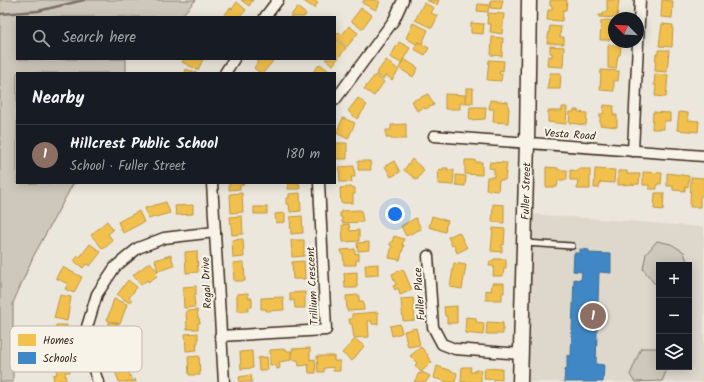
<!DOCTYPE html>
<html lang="en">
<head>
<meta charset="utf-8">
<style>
  body { margin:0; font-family:Kalam,sans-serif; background:#242831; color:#f1f3f6 }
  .controls { position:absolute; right:12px; bottom:12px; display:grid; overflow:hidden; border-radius:0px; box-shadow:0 2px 10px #0003 }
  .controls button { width:36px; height:36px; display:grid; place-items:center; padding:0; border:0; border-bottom:1px solid #363941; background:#171b24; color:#f1f3f6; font:20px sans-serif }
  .compass { position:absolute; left:608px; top:12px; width:36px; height:36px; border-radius:50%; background:#171b24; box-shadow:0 2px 10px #0003; rotate:294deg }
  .you { position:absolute; left:395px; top:214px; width:14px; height:14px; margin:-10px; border:3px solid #fff; border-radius:50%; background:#1a73e8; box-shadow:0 0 0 6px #1a73e833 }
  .badge { display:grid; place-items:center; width:26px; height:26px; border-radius:50%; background:#0b8043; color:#fff; font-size:13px; font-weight:700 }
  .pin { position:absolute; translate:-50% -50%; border:2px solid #fff; box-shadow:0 1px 4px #0006 }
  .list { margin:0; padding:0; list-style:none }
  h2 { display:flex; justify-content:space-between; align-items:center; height:52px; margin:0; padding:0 16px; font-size:17px }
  h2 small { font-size:13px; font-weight:400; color:#9ea1a6 }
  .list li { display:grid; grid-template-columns:26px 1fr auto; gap:12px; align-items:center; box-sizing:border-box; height:60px; padding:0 16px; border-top:1px solid #363941 }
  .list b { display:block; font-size:15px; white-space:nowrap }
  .list p { margin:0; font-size:13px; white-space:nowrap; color:#9ea1a6 }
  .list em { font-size:13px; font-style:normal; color:#9ea1a6 }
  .icon { flex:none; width:22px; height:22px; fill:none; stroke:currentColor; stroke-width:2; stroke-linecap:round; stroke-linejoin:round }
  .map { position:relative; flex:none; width:704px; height:382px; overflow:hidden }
  .search { position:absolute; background:#171b24; box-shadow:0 2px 10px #0003; left:16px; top:16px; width:320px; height:44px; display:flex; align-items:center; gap:10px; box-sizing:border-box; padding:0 14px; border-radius:0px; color:#9ea1a6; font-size:15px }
  .panel { position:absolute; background:#171b24; box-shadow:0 2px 10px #0003; left:16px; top:72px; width:320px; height:112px; border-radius:0px }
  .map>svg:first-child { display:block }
  .built { fill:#ddd7cc; fill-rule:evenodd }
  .green { fill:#cec8bc; stroke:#84796d }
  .homes { fill:#f2c14e; stroke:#bb9440 }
  .schools { fill:#3f88c5; stroke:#3e6c93 }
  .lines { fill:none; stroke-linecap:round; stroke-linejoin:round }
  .stream { stroke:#7c7064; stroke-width:2.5 }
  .lane-casing { stroke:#3b2a1e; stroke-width:8 }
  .street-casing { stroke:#3b2a1e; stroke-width:13 }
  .secondary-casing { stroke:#3b2a1e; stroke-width:17 }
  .lane { stroke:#f7f3e8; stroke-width:5 }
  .street { stroke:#f7f3e8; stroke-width:10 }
  .secondary { stroke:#f7f3e8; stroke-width:14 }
  .labels { text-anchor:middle; stroke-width:4; stroke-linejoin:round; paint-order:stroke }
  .street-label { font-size:11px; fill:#3b2a1e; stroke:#f7f3e8 }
  .key { fill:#f7f3e8; stroke:#bfb7ab; stroke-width:1 }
  .key-label { font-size:11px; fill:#3b2a1e }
</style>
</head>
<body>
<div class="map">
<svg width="704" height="382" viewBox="0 0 704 382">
  <rect width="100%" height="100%" fill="#ece7dc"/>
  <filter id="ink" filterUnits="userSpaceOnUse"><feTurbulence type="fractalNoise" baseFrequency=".025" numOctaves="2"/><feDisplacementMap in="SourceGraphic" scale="8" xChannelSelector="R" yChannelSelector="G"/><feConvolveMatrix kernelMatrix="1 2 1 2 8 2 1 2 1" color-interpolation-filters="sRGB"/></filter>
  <g filter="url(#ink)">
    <path class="built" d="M531 214 704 227V382H524ZM659 265H689V367H659Z"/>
    <g class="green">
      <path d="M0 0H196L180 17H17V59H126V73H17V183H76L73 184 33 257 13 303V382H0Z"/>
      <path d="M657 241 671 244 684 252 688 265H659V284L654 283 643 269 646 254Z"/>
      <path d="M641 348H659V367H668L662 381 635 382 630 375Z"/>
    </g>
    <g class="homes">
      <path d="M241 0H253L249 6Z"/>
      <path d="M302 0H314L318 3 314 8Z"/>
      <path d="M364 0H376L380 2 376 10 362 3Z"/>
      <path d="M426 0H439L437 5Z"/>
      <path d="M491 0H503L501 9 490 8Z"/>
      <path d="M550 0H567L566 10H563L562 21 547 20 548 10H552V6H550Z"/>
      <path d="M607 0H619L617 18 599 17V15H603V12H607Z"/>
      <path d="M662 0 673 1 672 18 661 17Z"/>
      <path d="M237 2 246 10 240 17H223L230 8 232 9Z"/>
      <path d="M424 3 434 8 431 13 438 16 432 28 415 20Z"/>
      <path d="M478 4 489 5 488 12 477 11Z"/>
      <path d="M297 7 306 14 304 17H290Z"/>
      <path d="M361 8 372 15 362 29 351 21Z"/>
      <path d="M488 13 504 14 502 34 490 32 491 24H487Z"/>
      <path d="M607 20 614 21V38H611L609 40H600L601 21Z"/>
      <path d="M413 23 428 30 422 44 418 42 416 44 406 38Z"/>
      <path d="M471 23 484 24 483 34 471 33Z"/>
      <path d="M662 24 673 25 672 47 659 46Z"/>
      <path d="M349 26 358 33 347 47 335 37 339 32 342 35Z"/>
      <path d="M550 26 561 27 560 37H564V44L547 43Z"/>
      <path d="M492 37 503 38 502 56 491 55Z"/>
      <path d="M335 39 346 48 333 65 325 59H335Z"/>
      <path d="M399 42 410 48 401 63 390 57Z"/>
      <path d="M418 42 429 48 425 55 414 49Z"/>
      <path d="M608 45 621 46 620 55H618L616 69 608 68Z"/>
      <path d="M550 46 564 47 563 67 547 66 548 56 552 57V53H550Z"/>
      <path d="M658 50H669L667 72 655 71 656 54H658Z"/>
      <path d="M184 59H203L198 70 182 62Z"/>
      <path d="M258 59H270L273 61 263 73H260L254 68 258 62 256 61Z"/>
      <path d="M404 59 418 68 413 77 399 68Z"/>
      <path d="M386 60 399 70 392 80 386 75 383 79 376 74Z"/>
      <path d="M489 60 504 61 503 71 500 70 499 74H502L501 81 487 80Z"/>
      <path d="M320 64 329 71 327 73H312Z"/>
      <path d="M186 69 197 73H185Z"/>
      <path d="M601 70 619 71 618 81 614 80V91L600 90Z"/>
      <path d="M550 73H561L560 89H547Z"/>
      <path d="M655 74 668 75 666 97 655 96 656 85H654Z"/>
      <path d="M375 75 384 82 374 96 364 89Z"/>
      <rect x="466" y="88" width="7" height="15"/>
      <path d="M428 94 434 105 425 109 424 107 417 111 412 101Z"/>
      <path d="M445 94 465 95V103H460V109H445Z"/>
      <path d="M358 98 367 105 357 119 348 111Z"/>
      <path d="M490 100 508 102V108H509L508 123 493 122 494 109H489Z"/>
      <path d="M604 105 614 106 613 115H617V127L600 125V114H603Z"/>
      <path d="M470 107H486L485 119 469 120Z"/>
      <path d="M562 107H567L566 124 548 122V111H562Z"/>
      <path d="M574 110H578V112L587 113 586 125 569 123 570 112H574Z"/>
      <path d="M653 112 670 113V121H664V129H652Z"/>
      <path d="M679 112 688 113V120L699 121 698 132 677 130Z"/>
      <path d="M343 118 355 123 348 139 336 133Z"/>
      <path d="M406 124V139H391V138H386V130H391V125Z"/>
      <path d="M336 143H347V159H335Z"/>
      <path d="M412 159 424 170 417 180 404 170Z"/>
      <path d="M465 160H475V162H482V175L465 174Z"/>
      <path d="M358 161H370L371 170H358Z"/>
      <path d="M394 161 400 172 391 177 385 166Z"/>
      <path d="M490 162 507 163 505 180H499L498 191 486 190 487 177H494V169L489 168Z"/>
      <path d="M354 166 355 177H351L352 182H340L339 167Z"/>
      <path d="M546 167 558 168V170H567V180H558L557 187H546Z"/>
      <path d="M443 168H448L447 170H454L453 185 438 184 439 169 443 170Z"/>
      <path d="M579 169H590V189H577L578 180H570V170L578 171Z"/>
      <path d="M595 169 615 170 614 183 600 182 599 188H594Z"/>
      <path d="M618 171H627V174H640L639 184 618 185Z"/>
      <path d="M643 172 662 173 661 184H657V189H649V185H643Z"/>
      <path d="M667 173 689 176 688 187 685 186V191L673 190V186H667Z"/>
      <path d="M456 175 466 176 465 186 456 185Z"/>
      <path d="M691 177 704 178V196H700V207H690Z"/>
      <path d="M229 183H244V184L240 185V189L229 190Z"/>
      <path d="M288 183H299L300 189H288Z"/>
      <path d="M352 187 355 188V194H353V203H341L340 188Z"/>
      <path d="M242 193 243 212 231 213 230 194Z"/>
      <path d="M300 193 301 211 290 212 289 204H286V198H289V194Z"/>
      <path d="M655 193H664L663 210 654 209Z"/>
      <path d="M166 202 170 213 148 219 145 208Z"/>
      <path d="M493 204 504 205V223L492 222Z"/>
      <path d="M193 205V214L176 215 175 206Z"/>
      <rect x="254" y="207" width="13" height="7"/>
      <path d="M361 210 363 222 342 223V217H340V213H341V211Z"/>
      <path d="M139 211 144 222 123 233 118 222Z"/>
      <path d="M285 213V222L276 223 275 214Z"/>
      <path d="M242 216 243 234 232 235 230 217Z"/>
      <path d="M302 216 303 233 291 234 290 217Z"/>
      <path d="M432 216 448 221 445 228H446L445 232 429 227Z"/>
      <path d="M416 218 421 229 406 236 401 226Z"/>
      <path d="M107 221 113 230 108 234 113 241 103 249 91 235Z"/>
      <path d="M349 224 350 231 359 230V241L343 242 342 225Z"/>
      <path d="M493 228 505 229 504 245 502 244V252L491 251Z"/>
      <path d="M459 232 467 248 457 253 454 245 452 246 448 237Z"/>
      <path d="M394 236 404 239 402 245H404L400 260 389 258 392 246 390 245V242H392Z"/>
      <path d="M243 239 244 257 233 258 232 240Z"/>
      <path d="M291 240H304V256L292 257Z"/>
      <path d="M369 242V250L358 251 357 243Z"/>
      <path d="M90 244 101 252 90 266 86 264 83 268 74 261 78 256 80 257Z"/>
      <path d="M355 249V254L359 253V260H356V265H344L343 254 342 255 341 250Z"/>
      <path d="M197 251 198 272 186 273 185 252Z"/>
      <path d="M171 255 174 266 158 271 155 260Z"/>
      <path d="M494 259H506V268H504L503 276H493L494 266H489L490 261H493Z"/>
      <path d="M304 261 305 279H293L292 262Z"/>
      <path d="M150 262 158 272 155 274 157 276 148 282 147 280 141 285 133 275Z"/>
      <path d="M244 262 245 281H234L233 263Z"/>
      <path d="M454 263 466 265 462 289 450 287Z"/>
      <path d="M378 264V275L366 276 365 265Z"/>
      <path d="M62 267 82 277 74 293 65 289 68 284 56 278Z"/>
      <path d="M403 269 412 290 400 295 398 288 395 290 393 286 396 285 392 274Z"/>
      <path d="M357 272V288H345L344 273Z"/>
      <path d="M128 280 137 287 129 298 132 300 130 303 117 295Z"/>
      <path d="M492 283H504V293H502V300H486V290L491 291Z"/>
      <path d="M196 286V295L194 296 195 307 184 308 183 287Z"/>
      <path d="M305 292V308H295L294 300 290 301V293Z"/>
      <path d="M248 293V298H252V307H248V311H237V294Z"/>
      <path d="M60 295 71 297 67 321 54 318Z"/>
      <path d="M359 295V301H363L364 310 347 311 346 296Z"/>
      <path d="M283 297 284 310 266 311V309H261V298Z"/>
      <path d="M413 298 415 320 403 321 401 299Z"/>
      <path d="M114 299 127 304 120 324 107 320Z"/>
      <path d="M457 306V323H447V316H445L444 307Z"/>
      <path d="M197 310 198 318H199L200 323H198V329H187L186 311Z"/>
      <path d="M378 312V324H372V321H368L369 337 354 338 352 324H350L349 319H352V314Z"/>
      <path d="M466 317 476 318V322L484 323 483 335 465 333Z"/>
      <path d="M109 322 117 323V327L123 328 122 336H119L118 345 104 344 106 333 107 334Z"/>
      <path d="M487 322 503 323V334H486Z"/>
      <path d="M400 324 402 333 392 336 390 326Z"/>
      <path d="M56 325H67L66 340H65V345L53 344V330H55Z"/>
      <path d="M416 328 420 345 408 347 404 331Z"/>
      <path d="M198 333V343H196L197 350 186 351 185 334Z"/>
      <path d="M355 339 364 346 352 361 342 353Z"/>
      <path d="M421 347 428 355 427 356 432 362 421 372 415 365 417 363 410 356Z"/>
      <path d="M310 348V360L315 359 316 373H309L308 363 307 365 299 366 298 360H292V349Z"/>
      <path d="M286 349 287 351H291V360L279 362 280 368 277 369 276 365H270V350Z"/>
      <path d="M67 351V357H70L72 367 69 368 70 372H65L66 380 54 382 53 375 57 374 53 353Z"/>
      <path d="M252 351 253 368 241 369 240 352Z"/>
      <path d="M199 356 200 375H189L188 357Z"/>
      <path d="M317 356H334V361H340V371H333V367L324 368V372H318Z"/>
      <path d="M267 357 268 370H259L258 358Z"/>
      <path d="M437 366 457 373 455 382H448L434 378Z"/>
      <path d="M127 367 132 381 135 379 136 382H119L115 371Z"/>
      <path d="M462 367H471L470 372H475V370H481V382H461Z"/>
      <path d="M485 368 502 369V380L484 379Z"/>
      <path d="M422 372 430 376 426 382H414L419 373 421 374Z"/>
      <path d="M251 375 252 382H240L239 377Z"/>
    </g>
    <path class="schools" d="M580 249 589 250V253L611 254V273L599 272 596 364 604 365 603 382H564L565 369H567V355L571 356 574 279 581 280 582 272 573 271 574 253H580Z"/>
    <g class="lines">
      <path class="stream" d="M0 14 38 11 84 0"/>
      <g class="lane-casing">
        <path id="lane" d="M525 243 572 246"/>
      </g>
      <g class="street-casing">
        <g id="street">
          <path d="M265 17 278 0"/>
          <path d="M225 73 234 59"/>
          <path d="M335 100 394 20 403 0"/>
          <path d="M434 136 704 156"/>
          <path d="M633 151 640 0"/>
          <path d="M212 183 224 382"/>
          <path d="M428 256 433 327 442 344 455 349 521 354"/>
          <path d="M220 336 326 330 319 183"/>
          <path d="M98 382 90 358 87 327 97 294 115 267 138 248 164 238 215 232"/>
        </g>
      </g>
      <g class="secondary-casing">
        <g id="secondary">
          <path id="s1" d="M520 382 527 143 529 0"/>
        </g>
      </g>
      <use href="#lane" class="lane"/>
      <use href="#street" class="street"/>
      <use href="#secondary" class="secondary"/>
    </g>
  </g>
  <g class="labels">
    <g class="street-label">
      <text transform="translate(570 134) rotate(4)" y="4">Vesta Road</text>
      <text dy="4" stroke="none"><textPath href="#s1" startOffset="191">Fuller Street</textPath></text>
      <text transform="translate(206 283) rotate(-93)" y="4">Regal Drive</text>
      <text transform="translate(312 286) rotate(-93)" y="4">Trillium Crescent</text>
      <text transform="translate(419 294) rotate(-94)" y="4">Fuller Place</text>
    </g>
  </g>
  <rect x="10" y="326" width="132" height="46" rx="6" class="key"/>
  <rect x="18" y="334" width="18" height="12" fill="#f2c14e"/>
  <rect x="18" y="352" width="18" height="12" fill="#3f88c5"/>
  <g class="key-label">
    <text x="43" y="344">Homes</text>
    <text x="43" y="362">Schools</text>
  </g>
</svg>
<div class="controls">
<button>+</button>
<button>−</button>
<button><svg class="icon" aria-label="layers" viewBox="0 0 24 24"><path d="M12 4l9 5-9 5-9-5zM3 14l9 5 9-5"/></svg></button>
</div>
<svg class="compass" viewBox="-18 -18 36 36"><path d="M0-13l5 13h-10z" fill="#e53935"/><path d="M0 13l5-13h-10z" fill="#9ea1a6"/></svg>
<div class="you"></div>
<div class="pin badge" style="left:593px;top:316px;background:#8d6e63">1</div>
<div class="search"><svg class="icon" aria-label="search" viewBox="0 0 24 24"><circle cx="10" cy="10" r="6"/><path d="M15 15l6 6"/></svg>Search here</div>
<section class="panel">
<h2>Nearby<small></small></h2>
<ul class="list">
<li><span class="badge" style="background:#8d6e63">1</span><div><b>Hillcrest Public School</b><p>School · Fuller Street</p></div><em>180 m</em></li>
</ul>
</section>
</div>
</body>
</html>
